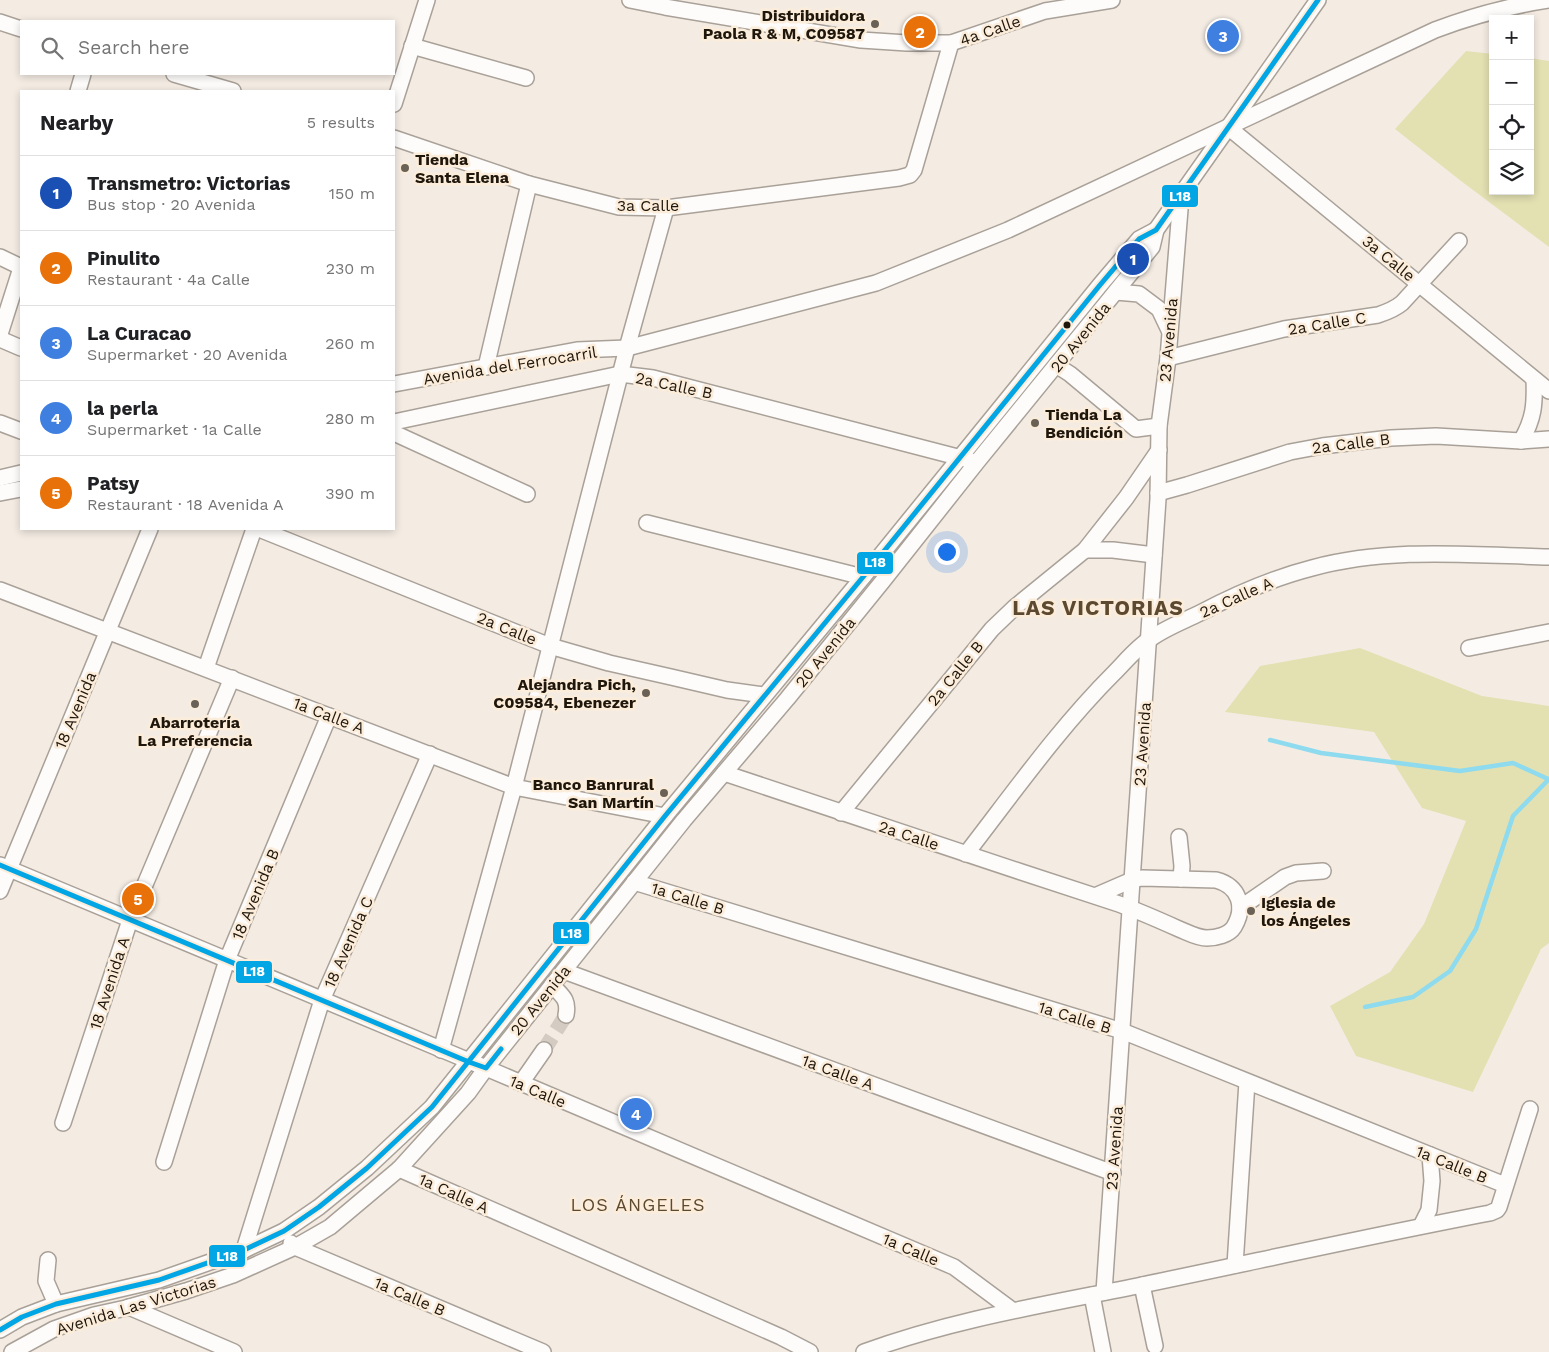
<!DOCTYPE html>
<html lang="en">
<head>
<meta charset="utf-8">
<style>
  body { margin:0; font-family:"Work Sans",sans-serif; background:#f6f6f6; color:#202124 }
  .controls { position:absolute; right:15px; top:15px; display:grid; overflow:hidden; border-radius:0px; box-shadow:0 2px 8px #0003 }
  .controls button { width:45px; height:45px; display:grid; place-items:center; padding:0; border:0; border-bottom:1px solid #e0e0e0; background:#fff; color:#202124; font:25px sans-serif }
  .you { position:absolute; left:946px; top:551px; width:18px; height:18px; margin:-12px; border:4px solid #fff; border-radius:50%; background:#1a73e8; box-shadow:0 0 0 8px #1a73e833 }
  .badge { display:grid; place-items:center; width:32px; height:32px; border-radius:50%; background:#d93025; color:#fff; font-size:16px; font-weight:700 }
  .pin { position:absolute; translate:-50% -50%; border:2px solid #fff; box-shadow:0 1px 5px #0006 }
  .list { margin:0; padding:0; list-style:none }
  h2 { display:flex; justify-content:space-between; align-items:center; height:65px; margin:0; padding:0 20px; font-size:21px }
  h2 small { font-size:16px; font-weight:400; color:#757577 }
  .list li { display:grid; grid-template-columns:32px 1fr auto; gap:15px; align-items:center; box-sizing:border-box; height:75px; padding:0 20px; border-top:1px solid #e0e0e0 }
  .list b { display:block; font-size:19px; white-space:nowrap }
  .list p { margin:0; font-size:16px; white-space:nowrap; color:#757577 }
  .list em { font-size:16px; font-style:normal; color:#757577 }
  .icon { flex:none; width:28px; height:28px; fill:none; stroke:currentColor; stroke-width:2; stroke-linecap:round; stroke-linejoin:round }
  .map { position:relative; flex:none; width:1549px; height:1352px; overflow:hidden }
  .search { position:absolute; background:#fff; box-shadow:0 2px 8px #0003; left:20px; top:20px; width:375px; height:55px; display:flex; align-items:center; gap:12px; box-sizing:border-box; padding:0 18px; border-radius:0px; color:#757577; font-size:19px }
  .panel { position:absolute; background:#fff; box-shadow:0 2px 8px #0003; left:20px; top:90px; width:375px; height:440px; border-radius:0px }
  .map>svg:first-child { display:block }
  .green { fill:#e3e1b2 }
  .lines { fill:none; stroke-linecap:round; stroke-linejoin:round }
  .stream { stroke:#8edaee; stroke-width:4.5 }
  .minor-tunnel { stroke:#d4ccc3; stroke-width:15; stroke-dasharray:15 8; stroke-linecap:butt }
  .minor-casing { stroke:#a9a198; stroke-width:18 }
  .minor { stroke:#fdfcfb; stroke-width:15 }
  .bus-1-casing { stroke:#fceddb; stroke-width:9 }
  .bus-1 { stroke:#02a6e4; stroke-width:5 }
  .poi-dot { fill:#6a6257; stroke:#fceddb; stroke-width:2 }
  .bus-dot { fill:#20170c; stroke:#fceddb; stroke-width:2 }
  .labels { text-anchor:middle; stroke-width:5; stroke-linejoin:round; paint-order:stroke }
  .poi-label { font-size:16px; font-weight:bold; fill:#20170c; stroke:#fceddb; text-anchor:end }
  .street-label { font-size:16px; fill:#20170c; stroke:#fceddb }
  .neighbourhood-label { font-size:18px; letter-spacing:1px; fill:#5d492f; stroke:#fceddb }
  .district-label { font-size:21px; font-weight:bold; letter-spacing:1px; fill:#5d492f; stroke:#fceddb }
  .line-badge { stroke:#fceddb; stroke-width:2 }
  .badge-label { font-size:14px; text-anchor:middle; font-weight:bold; fill:#fff }
</style>
</head>
<body>
<div class="map">
<svg width="1549" height="1352" viewBox="0 0 1549 1352">
  <rect width="100%" height="100%" fill="#f4ece3"/>
  <g class="green">
    <path d="M1466 51 1493 54V191H1530V58L1549 61V247L1461 181 1395 129Z"/>
    <path d="M1360 648 1482 696 1549 706V943L1541 949 1473 1092 1356 1056 1330 1006 1390 972 1424 924 1466 821 1422 808 1374 732 1225 712 1260 666Z"/>
  </g>
  <g class="lines">
    <g class="stream">
      <path d="M1270 740 1321 753 1460 771 1513 763 1548 779"/>
      <path d="M1365 1007 1413 997 1450 971 1476 929 1513 816 1549 779"/>
    </g>
    <path class="minor-tunnel" d="M544 1050 566 1015"/>
    <g class="minor-casing">
      <g id="minor">
        <path d="M630 0 665 7 861 40 907 43H951L1045 11 1112 0"/>
        <path d="M0 22 21 29"/>
        <path d="M412 46 526 78"/>
        <path d="M174 74 233 91"/>
        <path d="M78 91 83 74"/>
        <path d="M394 104 427 0"/>
        <path d="M1228 127 1549 391"/>
        <path d="M394 138 529 184 619 207 666 208 899 178 910 175 914 170 951 43"/>
        <path d="M0 257 21 267"/>
        <path d="M1116 292 1139 294 1159 309 1169 330"/>
        <path d="M0 334 21 268"/>
        <path d="M0 339 21 348"/>
        <path d="M1168 358 1284 329 1378 315C1387 312 1395 309 1402 303L1459 241"/>
        <path d="M1056 365 1070 374 1136 429 1159 426"/>
        <path d="M486 367 529 184"/>
        <path d="M394 384 577 350 627 348 876 283 1008 230 1435 30C1472 16 1509 6 1549 0"/>
        <path d="M394 422 620 374 653 378 969 460"/>
        <path d="M0 423 21 431"/>
        <path d="M394 433 527 494"/>
        <path d="M1521 441C1534 419 1535 404 1534 379"/>
        <path d="M0 478 21 473"/>
        <path d="M0 493 21 489"/>
        <path d="M1158 493 1187 485 1290 452 1322 446 1391 438 1436 436 1521 441 1549 439"/>
        <path d="M647 523 863 577"/>
        <path d="M259 529 550 646 609 663 671 677 727 690 764 695"/>
        <path d="M1085 550H1113L1154 555"/>
        <path d="M0 590 514 787 665 816"/>
        <path d="M1469 648 1549 632"/>
        <path d="M206 668 254 529"/>
        <path d="M724 773C855 817 987 861 1119 904 1139 911 1159 920 1179 929 1187 932 1197 938 1207 938 1216 938 1229 935 1234 927 1246 907 1239 886 1216 880L1142 878 1132 880 1095 896"/>
        <path d="M841 813 992 629 1015 607 1085 550 1126 498 1159 450"/>
        <path d="M1179 837 1182 866 1181 879"/>
        <path d="M966 854C1014 792 1059 728 1114 673 1125 662 1137 647 1150 639 1165 628 1184 621 1200 613 1236 594 1273 578 1312 568 1389 547 1470 555 1549 557"/>
        <path d="M0 865 486 1068 954 1267 1012 1310"/>
        <path d="M634 882 1122 1031 1505 1185"/>
        <path d="M0 891 150 529"/>
        <path d="M1240 908 1285 877 1296 873 1323 871"/>
        <path d="M564 971 1113 1173"/>
        <path d="M552 985C562 996 569 999 566 1015"/>
        <path d="M441 1050 514 787 627 348 666 208"/>
        <path d="M521 1083 544 1050"/>
        <path d="M63 1123 130 920 232 678"/>
        <path d="M164 1162 227 960 329 716"/>
        <path d="M399 1169 781 1337 810 1352"/>
        <path d="M1421 1226 1429 1210 1432 1181 1430 1155"/>
        <path d="M291 1243 295 1247 543 1352"/>
        <path d="M244 1250 322 1000 430 754"/>
        <path d="M48 1260 46 1281 56 1304"/>
        <path d="M1235 1265 1247 1082"/>
        <path d="M1142 1285 1155 1346"/>
        <path d="M1104 1292 1158 499 1159 426 1168 358 1181 197"/>
        <path d="M1092 1295 1103 1352"/>
        <path d="M129 1307 234 1352"/>
        <path d="M0 1330 22 1317 56 1304 159 1280 244 1250 284 1231 319 1207 367 1168 432 1107 665 816 863 577 1100 285 1139 239 1156 230"/>
        <path d="M12 1352 54 1329 94 1315 126 1308 186 1291 233 1275 295 1247 330 1227 399 1169 468 1093 486 1068 684 820 787 699 882 582 977 462 1152 247 1156 230 1318 0"/>
        <path d="M864 1352C954 1319 1049 1304 1142 1285 1258 1261 1374 1235 1490 1213L1497 1210 1499 1207 1530 1109"/>
      </g>
    </g>
    <use href="#minor" class="minor"/>
    <g class="bus-1-casing">
      <g id="bus-1">
        <path d="M0 865 469 1062 486 1068 501 1049"/>
        <path d="M0 1330 22 1317 56 1304 159 1280 244 1250 284 1231 319 1207 367 1168 432 1107 665 816 863 577 1100 285 1139 239 1156 230 1318 0"/>
      </g>
    </g>
    <use href="#bus-1" class="bus-1"/>
  </g>
  <g class="poi-dot">
    <circle cx="875" cy="24" r="5"/>
    <circle cx="405" cy="168" r="5"/>
    <circle cx="1035" cy="423" r="5"/>
    <circle cx="646" cy="693" r="5"/>
    <circle cx="195" cy="704" r="5"/>
    <circle cx="664" cy="793" r="5"/>
    <circle cx="1251" cy="911" r="5"/>
  </g>
  <circle class="bus-dot" cx="1067" cy="325" r="4.5"/>
  <g class="labels">
    <g class="poi-label">
      <text x="865" y="21">Distribuidora<tspan x="865" dy="18">Paola R &amp; M, C09587</tspan></text>
      <text x="415" y="165" text-anchor="start">Tienda<tspan x="415" dy="18">Santa Elena</tspan></text>
      <text x="1045" y="420" text-anchor="start">Tienda La<tspan x="1045" dy="18">Bendición</tspan></text>
      <text x="636" y="690">Alejandra Pich,<tspan x="636" dy="18">C09584, Ebenezer</tspan></text>
      <text x="195" y="728" text-anchor="middle">Abarrotería<tspan x="195" dy="18">La Preferencia</tspan></text>
      <text x="654" y="790">Banco Banrural<tspan x="654" dy="18">San Martín</tspan></text>
      <text x="1261" y="908" text-anchor="start">Iglesia de<tspan x="1261" dy="18">los Ángeles</tspan></text>
    </g>
    <g class="street-label">
      <text transform="translate(990 30) rotate(-19)" y="6">4a Calle</text>
      <text x="648" y="211">3a Calle</text>
      <text transform="translate(1389 258) rotate(39)" y="6">3a Calle</text>
      <text transform="translate(1327 323) rotate(-9)" y="6">2a Calle C</text>
      <text transform="translate(1080 337) rotate(-51)" y="6">20 Avenida</text>
      <text transform="translate(1168 340) rotate(-85)" y="6">23 Avenida</text>
      <text transform="translate(510 365) rotate(-9)" y="6">Avenida del Ferrocarril</text>
      <text transform="translate(674 385) rotate(12)" y="6">2a Calle B</text>
      <text transform="translate(1351 443) rotate(-7)" y="6">2a Calle B</text>
      <text transform="translate(1236 597) rotate(-24)" y="6">2a Calle A</text>
      <text transform="translate(507 628) rotate(22)" y="6">2a Calle</text>
      <text transform="translate(825 652) rotate(-51)" y="6">20 Avenida</text>
      <text transform="translate(955 673) rotate(-51)" y="6">2a Calle B</text>
      <text transform="translate(75 710) rotate(-67)" y="6">18 Avenida</text>
      <text transform="translate(329 715) rotate(21)" y="6">1a Calle A</text>
      <text transform="translate(1142 744) rotate(-86)" y="6">23 Avenida</text>
      <text transform="translate(909 835) rotate(18)" y="6">2a Calle</text>
      <text transform="translate(255 894) rotate(-67)" y="6">18 Avenida B</text>
      <text transform="translate(688 898) rotate(17)" y="6">1a Calle B</text>
      <text transform="translate(348 942) rotate(-66)" y="6">18 Avenida C</text>
      <text transform="translate(109 983) rotate(-72)" y="6">18 Avenida A</text>
      <text transform="translate(540 1000) rotate(-51)" y="6">20 Avenida</text>
      <text transform="translate(1075 1017) rotate(17)" y="6">1a Calle B</text>
      <text transform="translate(838 1072) rotate(20)" y="6">1a Calle A</text>
      <text transform="translate(538 1091) rotate(23)" y="6">1a Calle</text>
      <text transform="translate(1114 1148) rotate(-86)" y="6">23 Avenida</text>
      <text transform="translate(1452 1164) rotate(22)" y="6">1a Calle B</text>
      <text transform="translate(454 1193) rotate(24)" y="6">1a Calle A</text>
      <text transform="translate(911 1249) rotate(23)" y="6">1a Calle</text>
      <text transform="translate(410 1296) rotate(23)" y="6">1a Calle B</text>
      <text transform="translate(136 1305) rotate(-17)" y="6">Avenida Las Victorias</text>
    </g>
    <g class="neighbourhood-label">
      <text x="638" y="1211">LOS ÁNGELES</text>
    </g>
    <g class="district-label">
      <text x="1098" y="615">LAS VICTORIAS</text>
    </g>
  </g>
  <g class="line-badge">
    <rect x="1161" y="184" width="38" height="24" rx="5" fill="#02a6e4"/>
    <rect x="856" y="551" width="38" height="24" rx="5" fill="#02a6e4"/>
    <rect x="552" y="921" width="38" height="24" rx="5" fill="#02a6e4"/>
    <rect x="235" y="960" width="38" height="24" rx="5" fill="#02a6e4"/>
    <rect x="208" y="1244" width="38" height="24" rx="5" fill="#02a6e4"/>
  </g>
  <g class="badge-label">
    <text x="1180" y="201">L18</text>
    <text x="875" y="567">L18</text>
    <text x="571" y="938">L18</text>
    <text x="254" y="976">L18</text>
    <text x="227" y="1261">L18</text>
  </g>
</svg>
<div class="controls">
<button>+</button>
<button>−</button>
<button><svg class="icon" aria-label="locate" viewBox="0 0 24 24"><circle cx="12" cy="12" r="6"/><path d="M12 2v4M12 18v4M2 12h4M18 12h4"/></svg></button>
<button><svg class="icon" aria-label="layers" viewBox="0 0 24 24"><path d="M12 4l9 5-9 5-9-5zM3 14l9 5 9-5"/></svg></button>
</div>
<div class="you"></div>
<div class="pin badge" style="left:1133px;top:259px;background:#1a4fb4">1</div>
<div class="pin badge" style="left:920px;top:32px;background:#e8710a">2</div>
<div class="pin badge" style="left:1223px;top:36px;background:#3f7fe0">3</div>
<div class="pin badge" style="left:636px;top:1114px;background:#3f7fe0">4</div>
<div class="pin badge" style="left:138px;top:899px;background:#e8710a">5</div>
<div class="search"><svg class="icon" aria-label="search" viewBox="0 0 24 24"><circle cx="10" cy="10" r="6"/><path d="M15 15l6 6"/></svg>Search here</div>
<section class="panel">
<h2>Nearby<small>5 results</small></h2>
<ul class="list">
<li><span class="badge" style="background:#1a4fb4">1</span><div><b>Transmetro: Victorias</b><p>Bus stop · 20 Avenida</p></div><em>150 m</em></li>
<li><span class="badge" style="background:#e8710a">2</span><div><b>Pinulito</b><p>Restaurant · 4a Calle</p></div><em>230 m</em></li>
<li><span class="badge" style="background:#3f7fe0">3</span><div><b>La Curacao</b><p>Supermarket · 20 Avenida</p></div><em>260 m</em></li>
<li><span class="badge" style="background:#3f7fe0">4</span><div><b>la perla</b><p>Supermarket · 1a Calle</p></div><em>280 m</em></li>
<li><span class="badge" style="background:#e8710a">5</span><div><b>Patsy</b><p>Restaurant · 18 Avenida A</p></div><em>390 m</em></li>
</ul>
</section>
</div>
</body>
</html>
